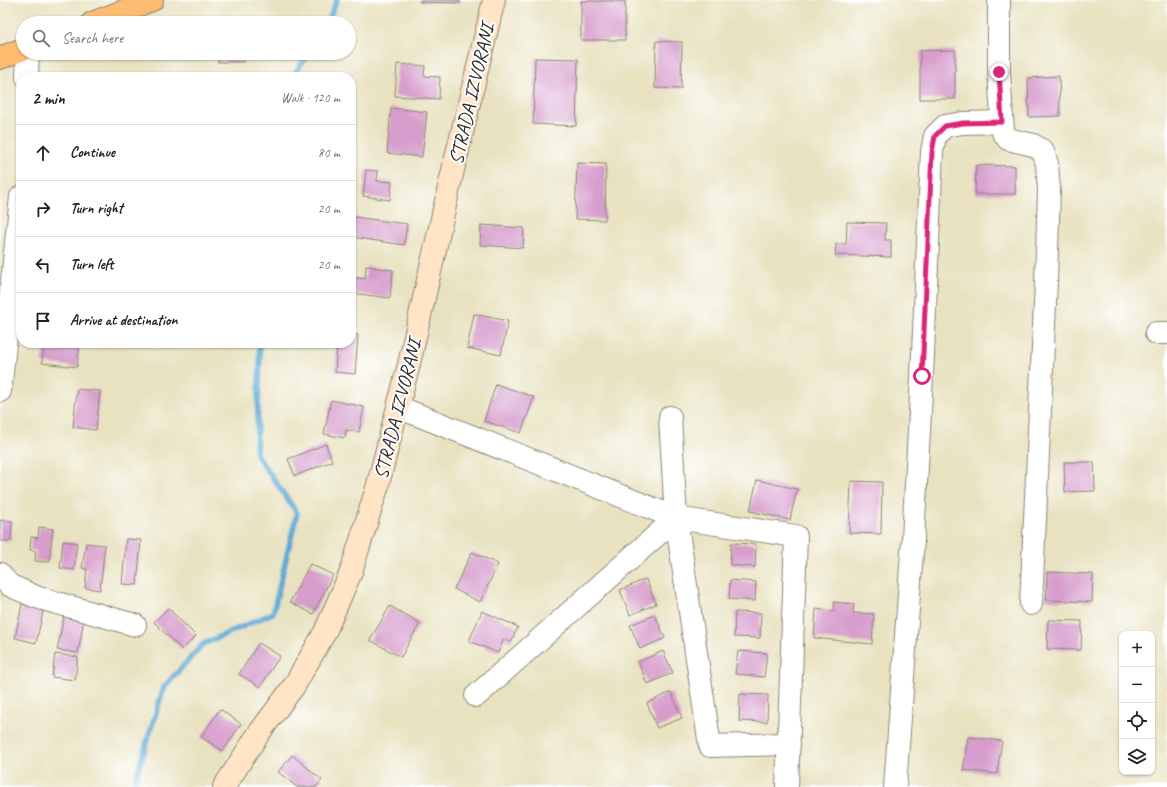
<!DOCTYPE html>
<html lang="en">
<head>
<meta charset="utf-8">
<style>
  body { margin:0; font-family:Caveat,sans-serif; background:#f2f2f2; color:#202124 }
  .controls { position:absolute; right:12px; bottom:12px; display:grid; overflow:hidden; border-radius:8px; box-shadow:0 1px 3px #0004 }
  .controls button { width:36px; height:36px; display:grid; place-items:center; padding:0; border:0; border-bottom:1px solid #e0e0e0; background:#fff; color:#202124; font:20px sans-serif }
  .stop { position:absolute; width:12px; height:12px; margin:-9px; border:3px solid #db2777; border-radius:50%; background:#fff }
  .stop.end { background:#db2777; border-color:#fff; box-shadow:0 1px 4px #0008 }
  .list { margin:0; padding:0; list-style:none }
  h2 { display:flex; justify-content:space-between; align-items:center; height:52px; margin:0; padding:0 16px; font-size:17px }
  h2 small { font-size:13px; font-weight:400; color:#757577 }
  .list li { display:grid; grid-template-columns:26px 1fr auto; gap:12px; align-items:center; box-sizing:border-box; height:56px; padding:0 16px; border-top:1px solid #e0e0e0 }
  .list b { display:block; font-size:15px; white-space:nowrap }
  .list em { font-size:13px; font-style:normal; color:#757577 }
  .icon { flex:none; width:22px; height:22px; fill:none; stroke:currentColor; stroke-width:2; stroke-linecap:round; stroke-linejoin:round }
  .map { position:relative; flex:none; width:1167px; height:787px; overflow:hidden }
  .search { position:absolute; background:#fff; box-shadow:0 1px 3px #0004; left:16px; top:16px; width:340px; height:44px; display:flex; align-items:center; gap:10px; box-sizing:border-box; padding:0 14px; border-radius:22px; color:#757577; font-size:15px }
  .panel { position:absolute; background:#fff; box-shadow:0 1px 3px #0004; left:16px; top:72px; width:340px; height:276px; border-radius:16px }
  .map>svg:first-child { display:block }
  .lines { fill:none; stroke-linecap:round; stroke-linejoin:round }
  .stream { stroke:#5ba9d5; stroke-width:5.5 }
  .building { fill:#d79ecd }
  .street-casing { stroke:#8a8676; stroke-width:24 }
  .secondary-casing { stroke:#8a8676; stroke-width:24 }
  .primary-casing { stroke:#8a8676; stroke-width:24 }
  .street { stroke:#fff; stroke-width:22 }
  .secondary { stroke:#ffe4c6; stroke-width:22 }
  .primary { stroke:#febc70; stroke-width:22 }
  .route { stroke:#db2777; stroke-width:5 }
  .labels { text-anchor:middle; stroke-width:4; stroke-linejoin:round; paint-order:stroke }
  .street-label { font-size:20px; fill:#2b2b2b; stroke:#fff }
</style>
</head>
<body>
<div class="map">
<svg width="1167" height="787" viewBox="0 0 1167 787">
  <rect width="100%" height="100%" fill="#fff"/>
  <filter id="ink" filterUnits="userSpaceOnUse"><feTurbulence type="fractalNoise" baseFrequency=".025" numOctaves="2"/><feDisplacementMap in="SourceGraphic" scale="8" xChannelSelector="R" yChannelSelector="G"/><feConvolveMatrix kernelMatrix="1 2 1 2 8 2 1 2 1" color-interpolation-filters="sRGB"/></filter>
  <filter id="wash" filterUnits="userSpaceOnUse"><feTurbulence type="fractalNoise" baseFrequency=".012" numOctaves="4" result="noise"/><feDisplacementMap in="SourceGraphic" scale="16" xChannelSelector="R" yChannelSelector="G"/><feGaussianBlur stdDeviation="0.9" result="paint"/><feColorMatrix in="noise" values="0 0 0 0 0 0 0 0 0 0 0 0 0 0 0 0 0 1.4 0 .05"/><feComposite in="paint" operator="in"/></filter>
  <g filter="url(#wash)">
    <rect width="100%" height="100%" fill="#e8e2c0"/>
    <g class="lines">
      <g class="stream">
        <path d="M327 23 337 0"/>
        <path d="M292 77 309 53"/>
        <path d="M133 787 164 687 203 644 273 613 297 513 256 454 260 360 259 343"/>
      </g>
    </g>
    <g id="blocks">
      <g class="building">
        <path d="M420 0H460V3L420 2Z"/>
        <rect x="581" y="1" width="44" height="39"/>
        <path d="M656 41 682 42 681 89 655 88Z"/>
        <path d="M955 50V99H920V51Z"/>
        <rect x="218" y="53" width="26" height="9"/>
        <path d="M535 58 578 59 576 126 533 124Z"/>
        <path d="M397 64 425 66 424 76 440 77 439 99 395 96Z"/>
        <path d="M1059 76 1060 116 1029 117 1028 78Z"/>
        <path d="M391 108 427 112 422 157 387 153Z"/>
        <path d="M577 163 606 164 605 220 575 219Z"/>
        <path d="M976 165 1015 166V194H975Z"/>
        <path d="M366 170 378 171 377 181 392 182 390 200 363 196Z"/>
        <path d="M354 217 407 224 404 245 351 237Z"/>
        <path d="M847 222 886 223 885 240H891V257L835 255 836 244H846Z"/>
        <path d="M481 225 524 228 523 248 480 245Z"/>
        <path d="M366 266 393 270 390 298 351 293V277L365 279Z"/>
        <path d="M474 314 508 321 501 355 467 348Z"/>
        <path d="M351 334 358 335 355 374 335 372 337 343H351Z"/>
        <path d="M44 343H80L77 367 42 363Z"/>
        <path d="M496 384 534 397 521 433 484 421Z"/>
        <path d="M77 389 100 391 96 430 73 427Z"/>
        <path d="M331 400 364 407 359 432 346 430 345 438 324 434Z"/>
        <path d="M326 444 332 461 295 476 288 459Z"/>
        <path d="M1064 462H1094L1095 491 1065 492Z"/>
        <path d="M757 480 797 489 790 520 750 511Z"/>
        <path d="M851 481 882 482 881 534 849 533Z"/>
        <path d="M0 520 12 521 11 541H0Z"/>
        <path d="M39 527 53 529 49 562 35 561 36 551 30 550 31 537 38 538Z"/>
        <path d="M126 539 141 540 137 585 122 584Z"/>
        <path d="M63 541 77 543 74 570 60 568Z"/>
        <path d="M86 543 105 545 100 590 85 588 87 569 82 568Z"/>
        <path d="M731 543 756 544 755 567 730 565Z"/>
        <path d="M472 552 498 564 480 602 454 589Z"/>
        <path d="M310 564 333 575 313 614 290 602Z"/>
        <path d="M1047 572 1093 574 1092 602 1046 600Z"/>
        <path d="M646 579 656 604 630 615 620 590Z"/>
        <path d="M730 580 756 582 755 601 729 599Z"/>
        <path d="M834 602 854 604 853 613 874 614 872 644 814 638 816 609 834 611Z"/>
        <path d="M22 604 44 608 36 643 15 638Z"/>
        <path d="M390 606 420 623 401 657 370 640Z"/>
        <path d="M168 608 196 636 182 650 154 622Z"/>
        <path d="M482 611 518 627 511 642 504 639 498 653 469 641Z"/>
        <path d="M735 612 761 613 760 638 734 637Z"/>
        <path d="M655 615 665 638 640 649 630 625Z"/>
        <path d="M64 616 84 619 78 653 57 650Z"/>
        <path d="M1048 620 1082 621 1081 650 1047 649Z"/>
        <path d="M259 643 280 656 260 687 239 674Z"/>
        <path d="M663 651 673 673 647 684 638 662Z"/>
        <path d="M738 651 767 653 764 677 735 674Z"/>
        <path d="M55 654 78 657 75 680 52 677Z"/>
        <path d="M671 692 682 718 657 728 647 703Z"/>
        <path d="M740 694 768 695 767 722 739 721Z"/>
        <path d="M220 709 241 724 223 751 201 737Z"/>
        <path d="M968 737 1002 741 997 774 963 770Z"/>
        <path d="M292 755 322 780 316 787H297L278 772Z"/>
      </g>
    </g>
  </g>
  <g filter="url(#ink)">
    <use href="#blocks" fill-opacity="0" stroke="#8a8676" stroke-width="1"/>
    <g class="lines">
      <g class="street-casing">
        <g id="street">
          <path d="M999 0V72L1003 132 1008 139 1033 145 1043 151 1047 164 1049 190 1046 282 1031 604"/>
          <path d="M27 77 28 53"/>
          <path d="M1156 333H1167"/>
          <path d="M0 391 21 197"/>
          <path d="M398 407 676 518 796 536 787 787"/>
          <path d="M670 417 676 518 710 746 789 744"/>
          <path d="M0 574 9 585 36 597 135 625"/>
          <path d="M476 696 676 518"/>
          <path d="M895 787 913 539 922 376 932 152 935 136 945 126 963 123 1002 122"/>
        </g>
      </g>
      <g class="secondary-casing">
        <path id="secondary" d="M224 787 259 733 294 686 325 632 351 572 377 488 409 364 453 170 494 0"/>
      </g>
      <g class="primary-casing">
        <g id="primary">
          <path d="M92 23 152 0"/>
          <path d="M0 58 23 49"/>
        </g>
      </g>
      <use href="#street" class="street"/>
      <use href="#secondary" class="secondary"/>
      <use href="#primary" class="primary"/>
    </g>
  </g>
  <g class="lines" filter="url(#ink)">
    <path class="route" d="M922 376 932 152 935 136 945 126 963 123 1002 122 999 72"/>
  </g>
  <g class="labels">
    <g class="street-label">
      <text transform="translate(471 94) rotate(-77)" y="7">STRADA IZVORANI</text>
      <text transform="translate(397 409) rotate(-76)" y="7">STRADA IZVORANI</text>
    </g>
  </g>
</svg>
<div class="controls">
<button>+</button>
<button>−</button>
<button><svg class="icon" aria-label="locate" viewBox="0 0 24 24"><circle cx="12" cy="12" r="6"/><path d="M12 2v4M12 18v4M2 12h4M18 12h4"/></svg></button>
<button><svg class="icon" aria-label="layers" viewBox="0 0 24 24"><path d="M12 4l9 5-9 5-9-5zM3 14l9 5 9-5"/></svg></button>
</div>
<div class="stop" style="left:922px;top:376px"></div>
<div class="stop end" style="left:999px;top:72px"></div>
<div class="search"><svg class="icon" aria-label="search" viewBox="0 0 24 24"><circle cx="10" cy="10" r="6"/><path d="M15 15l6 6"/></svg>Search here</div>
<section class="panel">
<h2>2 min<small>Walk · 120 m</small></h2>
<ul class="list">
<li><svg class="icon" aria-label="ahead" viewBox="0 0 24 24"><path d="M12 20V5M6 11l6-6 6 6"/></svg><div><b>Continue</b></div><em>80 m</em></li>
<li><svg class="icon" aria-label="right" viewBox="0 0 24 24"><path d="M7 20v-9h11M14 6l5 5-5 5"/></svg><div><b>Turn right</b></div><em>20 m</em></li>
<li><svg class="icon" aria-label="left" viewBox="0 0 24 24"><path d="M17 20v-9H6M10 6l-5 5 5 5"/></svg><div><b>Turn left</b></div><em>20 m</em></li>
<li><svg class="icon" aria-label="arrive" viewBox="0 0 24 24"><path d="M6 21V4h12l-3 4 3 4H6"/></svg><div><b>Arrive at destination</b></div></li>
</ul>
</section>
</div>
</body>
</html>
